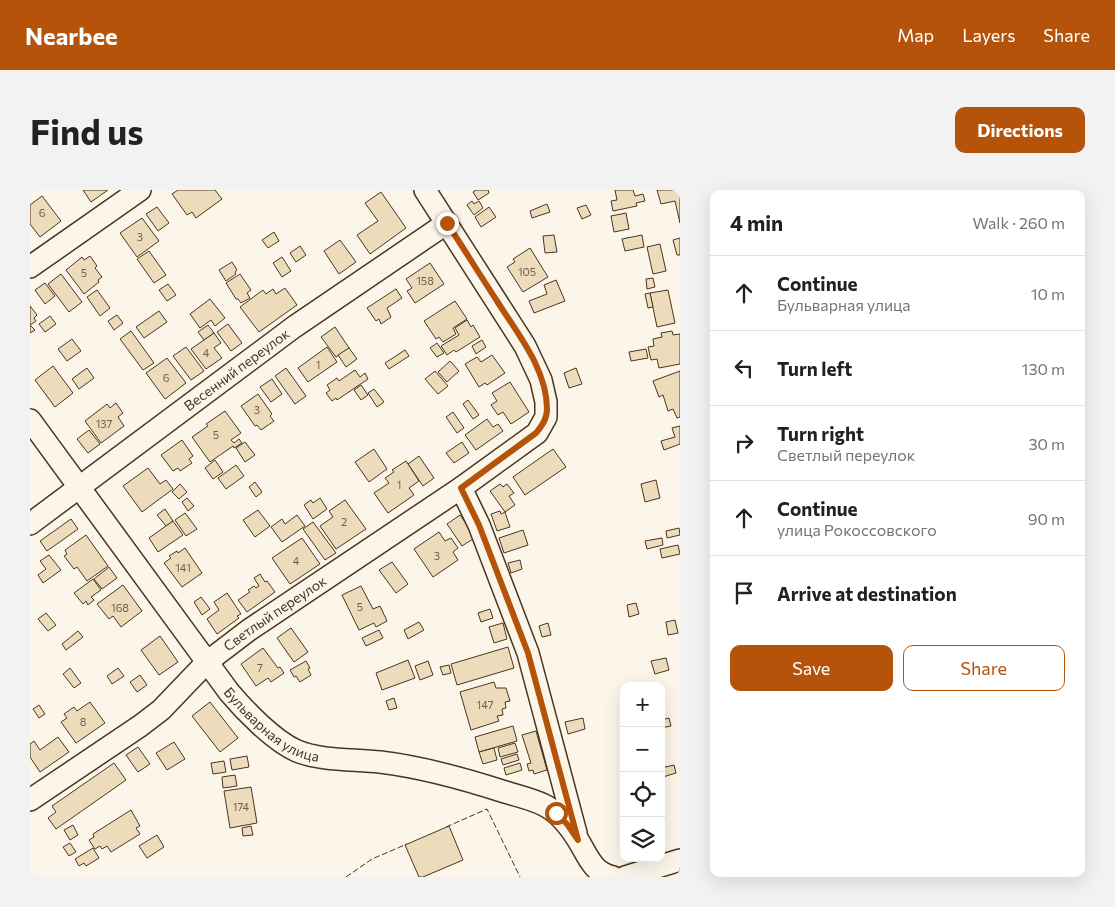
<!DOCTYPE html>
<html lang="en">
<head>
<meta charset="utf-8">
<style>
  body { margin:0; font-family:Commissioner,sans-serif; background:#f2f2f2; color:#202124 }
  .controls { position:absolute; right:15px; bottom:15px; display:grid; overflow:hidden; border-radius:10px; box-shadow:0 5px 20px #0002 }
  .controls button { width:45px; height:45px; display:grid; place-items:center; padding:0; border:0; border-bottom:1px solid #e0e0e0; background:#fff; color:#202124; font:25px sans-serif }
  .stop { position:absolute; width:15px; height:15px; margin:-11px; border:4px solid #b45309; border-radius:50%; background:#fff }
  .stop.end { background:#b45309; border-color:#fff; box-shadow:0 1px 5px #0008 }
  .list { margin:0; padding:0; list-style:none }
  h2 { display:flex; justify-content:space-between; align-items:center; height:65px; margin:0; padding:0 20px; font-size:21px }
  h2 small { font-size:16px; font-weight:400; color:#757577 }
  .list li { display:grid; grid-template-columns:32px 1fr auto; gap:15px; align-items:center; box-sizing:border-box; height:75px; padding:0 20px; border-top:1px solid #e0e0e0 }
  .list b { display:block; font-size:19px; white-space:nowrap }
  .list p { margin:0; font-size:16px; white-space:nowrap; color:#757577 }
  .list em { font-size:16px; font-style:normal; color:#757577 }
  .actions { display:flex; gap:10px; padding:15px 20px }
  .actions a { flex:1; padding:11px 0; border:1px solid #b45309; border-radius:10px; text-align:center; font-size:18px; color:#b45309 }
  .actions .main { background:#b45309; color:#fff }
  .icon { flex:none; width:28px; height:28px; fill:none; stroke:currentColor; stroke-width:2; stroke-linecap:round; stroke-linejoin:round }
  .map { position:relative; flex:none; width:650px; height:687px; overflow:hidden; border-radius:10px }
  header { display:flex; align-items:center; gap:30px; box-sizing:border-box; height:70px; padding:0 25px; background:#b45309; color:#fff }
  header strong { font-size:24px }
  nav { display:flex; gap:28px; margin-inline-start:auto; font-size:18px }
  .intro { display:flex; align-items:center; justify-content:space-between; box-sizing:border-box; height:120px; padding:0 30px }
  h1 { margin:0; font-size:35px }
  .button { padding:12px 22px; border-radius:10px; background:#b45309; color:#fff; font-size:18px; font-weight:700 }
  main { display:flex; gap:30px; padding:0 30px }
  aside { flex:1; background:#fff; border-radius:10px; box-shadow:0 5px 20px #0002 }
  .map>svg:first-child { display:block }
  .building { fill:#ecdcbc; stroke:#4a3520 }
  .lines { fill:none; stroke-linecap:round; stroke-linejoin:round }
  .minor-casing { stroke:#4a3520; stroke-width:24 }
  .minor { stroke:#fbf6e9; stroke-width:21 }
  .fence { stroke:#4a3520; stroke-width:1; stroke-dasharray:6 2.5; stroke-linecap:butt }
  .route { stroke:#b45309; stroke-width:6 }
  .labels { text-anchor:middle; stroke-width:4; stroke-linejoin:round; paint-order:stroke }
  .number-label { font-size:11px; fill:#725f47 }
  .street-label { font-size:14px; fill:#4a3520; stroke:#fbf6e9 }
</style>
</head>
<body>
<header>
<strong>Nearbee</strong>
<nav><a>Map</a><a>Layers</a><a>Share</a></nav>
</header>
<div class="intro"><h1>Find us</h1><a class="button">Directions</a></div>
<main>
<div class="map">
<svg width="650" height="687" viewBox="0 0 650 687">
  <rect width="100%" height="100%" fill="#fbf6e9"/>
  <g class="building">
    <path d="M53 0H78L61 12Z"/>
    <path d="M148 0H185L192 9 166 28 162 22 157 25 142 4Z"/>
    <path d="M446 0H458L459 3 448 10 443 2Z"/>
    <path d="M585 0H603L605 6 613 4 615 11 606 13 607 16 583 21 581 11 587 10Z"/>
    <path d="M627 0H650V33L645 11 631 14Z"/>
    <path d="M351 2 376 38 340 64 327 45 348 31 335 13Z"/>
    <path d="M12 6 31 31 10 47 0 34V15Z"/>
    <path d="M442 11 444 14 449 11 453 18 444 25 437 15Z"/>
    <path d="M517 14 520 22 502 28 500 21Z"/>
    <path d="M556 15 561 25 552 29 547 18Z"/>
    <path d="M127 17 139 33 128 41 116 24Z"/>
    <path d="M459 17 466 27 451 37 445 27Z"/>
    <path d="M596 23 599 39 584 42 581 26Z"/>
    <path d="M112 28 129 51 107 67 90 43Z"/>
    <path d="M244 42 249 51 238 58 232 50Z"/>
    <path d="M524 45 527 62 515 63 513 46Z"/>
    <path d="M612 45 614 57 595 61 592 49Z"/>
    <path d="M650 48V65H647L643 50Z"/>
    <path d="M310 50 326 72 309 84 294 61Z"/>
    <path d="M630 54 636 81 623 84 617 57Z"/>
    <path d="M270 56 276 65 266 72 260 63Z"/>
    <path d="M500 58 518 87 493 102 477 77 485 72 483 69Z"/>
    <path d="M119 61 136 85 124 93 107 69Z"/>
    <path d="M60 66 67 76 65 78 72 87 68 90 69 92 54 104 36 80 52 67 54 70Z"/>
    <path d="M252 67 261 81 252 87 243 73Z"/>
    <path d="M202 72 207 80 205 82 206 84 196 91 189 80Z"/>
    <path d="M400 73 414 94 385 113 377 101 382 98 376 89Z"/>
    <path d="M31 84 52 112 39 122 18 94Z"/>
    <path d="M210 84 221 100 217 103 220 108 211 113 208 109H206L196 93Z"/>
    <path d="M623 88 625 97 617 99 616 89Z"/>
    <path d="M526 90 535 111 504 123 499 111 517 104 514 95Z"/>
    <path d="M15 93 25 106 15 114 5 100Z"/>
    <path d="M138 94 146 105 137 111 129 100Z"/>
    <path d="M255 98 267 115 229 142 210 117 233 100 236 104 243 99 246 104Z"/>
    <path d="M366 99 372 108 357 118 361 127 351 134 349 129 346 131 337 118Z"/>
    <path d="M67 100 80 118 70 126 57 107Z"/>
    <path d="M638 100 645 133 627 137 620 103Z"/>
    <path d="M620 103 623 117 618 118 615 104Z"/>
    <path d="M180 109 195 128 185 136 181 130 170 138 160 124Z"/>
    <path d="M425 111 437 129 423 138 426 144 413 152 409 147 406 149 394 131Z"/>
    <path d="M0 116 7 125 4 128 6 131 0 135 5 140 0 143Z"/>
    <path d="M129 121 137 132 114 148 106 137Z"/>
    <path d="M87 125 93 133 84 140 78 131Z"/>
    <path d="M20 126 26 134 15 142 9 134Z"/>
    <path d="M437 130 441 137 443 135 450 147 426 162 424 160 417 165 411 156 429 145 425 138Z"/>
    <path d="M198 134 212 153 201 161 187 142Z"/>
    <path d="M178 135 184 143 174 150 168 142Z"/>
    <path d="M305 137 319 158 306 167 291 147Z"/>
    <path d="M101 141 124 173 113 180 90 149Z"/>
    <path d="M642 141 643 145 650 144V174L629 178 627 169 621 170 618 157 624 156 623 149 632 147 631 143Z"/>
    <path d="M184 143 191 153 184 158 192 168 176 179 161 159Z"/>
    <path d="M42 149 51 161 37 171 28 159Z"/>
    <path d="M452 150 456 157 446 164 442 156Z"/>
    <path d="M407 153 414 163 407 167 400 158Z"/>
    <path d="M156 157 174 181 161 190 143 166Z"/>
    <path d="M297 157 307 172 278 192 268 178Z"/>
    <path d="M319 158 327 169 316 177 308 165Z"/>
    <path d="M616 159 618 168 601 171 599 162Z"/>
    <path d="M375 160 379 166 359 179 355 173Z"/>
    <path d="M462 165 475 183 457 195 455 193 449 197 435 174 447 167 451 172Z"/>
    <path d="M137 168 156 193 135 209 116 183Z"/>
    <path d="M420 171 429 181 417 192 408 182Z"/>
    <path d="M23 176 43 203 25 217 5 190Z"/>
    <path d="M57 178 64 188 49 199 42 189Z"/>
    <path d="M256 178 276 206 265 214 245 186Z"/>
    <path d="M546 178 552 194 539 198 534 183Z"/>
    <path d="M325 180 330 187 335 183 338 189 307 210 306 208 302 211 296 203 300 200 297 195 307 188 309 191Z"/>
    <path d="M405 181 418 196 408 204 395 189Z"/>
    <path d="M650 181V227L647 228 643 219 638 221 633 205 629 207 623 191Z"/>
    <path d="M242 189 252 204 241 212 230 197Z"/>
    <path d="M480 192 499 222 481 234 473 222 468 225 461 215 467 211 462 203Z"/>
    <path d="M331 195 338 205 331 210 324 200Z"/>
    <path d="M344 199 354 212 347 217 338 203Z"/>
    <path d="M228 204 242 224 240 226 244 231 231 240 227 235 225 236 211 216Z"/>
    <path d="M438 210 449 225 443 229 433 214Z"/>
    <path d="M86 213 93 223 88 227 94 236 71 253 55 231 77 214 80 218Z"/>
    <path d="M195 221 211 243 201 250 204 253 209 249 212 253 204 258 203 256 180 272 162 247 178 236 176 234Z"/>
    <path d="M423 222 434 238 427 243 416 227Z"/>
    <path d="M457 229 463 237 468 234 473 241 446 260 435 245Z"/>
    <path d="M650 236V254L634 260 631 251 645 247 642 238Z"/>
    <path d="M59 240 70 254 58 263 47 249Z"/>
    <path d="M152 250 163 266 159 269 162 273 150 281 148 278 143 281 131 265Z"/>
    <path d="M215 252 225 265 215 272 206 258Z"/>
    <path d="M432 252 439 263 424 273 416 263Z"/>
    <path d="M344 259 357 279 339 292 325 272Z"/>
    <path d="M523 259 536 277 495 305 483 287Z"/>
    <path d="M389 266 404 288 393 296 378 274Z"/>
    <path d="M185 270 193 282 183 289 175 278Z"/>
    <path d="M376 271 389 291 379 298 384 305 358 323 344 303 359 293 355 288 364 282 362 280Z"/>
    <path d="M206 275 214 286 196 299 188 288Z"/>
    <path d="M118 278 130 294 136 290 143 299 112 322 93 296Z"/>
    <path d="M626 290 630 308 615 312 611 294Z"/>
    <path d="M225 292 232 302 226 307 219 297Z"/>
    <path d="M150 294 157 302 149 309 142 302Z"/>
    <path d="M470 294 473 297 477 294 484 303 479 306 485 315 475 322 460 301Z"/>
    <path d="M157 308 164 316 158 321 152 312Z"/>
    <path d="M290 308 297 319 283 329 274 315 281 310 283 313Z"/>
    <path d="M315 310 336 339 306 359 290 336 303 327 299 321Z"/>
    <path d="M135 319 143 331 136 336 127 325Z"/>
    <path d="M228 320 240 336 225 347 213 330Z"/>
    <path d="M470 321 471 324 475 322 480 337 467 341 461 324Z"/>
    <path d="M155 323 167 339 156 346 145 330Z"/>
    <path d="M267 325 275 336 252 352 241 337 252 329 255 334Z"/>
    <path d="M430 325 446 347 432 356 417 334Z"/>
    <path d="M41 329 48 339 17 361 10 351Z"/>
    <path d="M143 331 153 345 128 362 119 348Z"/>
    <path d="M283 332 306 363 295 370 273 339Z"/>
    <path d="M649 338 650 345 637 348 636 341Z"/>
    <path d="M493 340 498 355 474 363 469 348Z"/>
    <path d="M409 342 415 351 421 348 428 358 423 362 428 370 403 387 384 359Z"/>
    <path d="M56 345 78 376 57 391 47 377 44 379 34 366 37 364 35 360Z"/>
    <path d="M272 348 290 374 260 394 242 368Z"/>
    <path d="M632 348 633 355 617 359 615 351Z"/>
    <path d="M648 355 650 364 632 368 630 359Z"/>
    <path d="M155 358 172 383 152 397 134 373 141 368 139 366 147 361 148 363Z"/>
    <path d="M19 365 31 380 13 393 8 385 16 379 10 371Z"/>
    <path d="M490 370 492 379 481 383 478 373Z"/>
    <path d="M362 372 378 394 366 403 349 380Z"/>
    <path d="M79 377 87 388 72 399 64 389Z"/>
    <path d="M230 384 235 392 237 391 245 402 217 422 208 410 220 402 218 400 224 396 226 398 229 396 224 388Z"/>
    <path d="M63 389 71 400 61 407 64 410 58 415 56 411 53 414 44 403Z"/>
    <path d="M93 395 112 421 91 437 83 426 79 429 67 414Z"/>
    <path d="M331 396 343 419 350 416 357 431 346 437 344 433 329 440 312 405Z"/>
    <path d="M197 403 211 424 207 426 209 428 187 444 177 429 189 420 184 412Z"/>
    <path d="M171 407 180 419 172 425 164 412Z"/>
    <path d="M606 413 609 424 599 427 597 415Z"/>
    <path d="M460 419 463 428 451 432 448 423Z"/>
    <path d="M16 423 26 435 18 441 8 429Z"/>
    <path d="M645 430 648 443 638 445 636 432Z"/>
    <path d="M389 432 394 440 378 449 374 440Z"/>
    <path d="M473 433 477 449 464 453 459 437Z"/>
    <path d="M518 433 521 445 512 447 509 436Z"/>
    <path d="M261 438 278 462 264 472 247 448Z"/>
    <path d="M349 440 353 448 336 456 332 448Z"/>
    <path d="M48 441 53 447 36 460 32 454Z"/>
    <path d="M130 446 148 472 129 485 111 460Z"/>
    <path d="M478 457 484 478 427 495 421 474Z"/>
    <path d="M233 458 248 478 250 477 254 483 241 492 238 488 226 496 211 474Z"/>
    <path d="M636 468 639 480 625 484 621 471Z"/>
    <path d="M378 470 385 488 352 500 346 483Z"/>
    <path d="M276 471 280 478 278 479 281 485 270 492 266 486 264 487 260 480Z"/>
    <path d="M398 471 403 485 390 490 385 476Z"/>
    <path d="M419 475 421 483 413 485 410 477Z"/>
    <path d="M40 478 51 493 44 498 33 484Z"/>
    <path d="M88 478 94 486 82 494 77 486Z"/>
    <path d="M110 485 117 495 107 502 100 492Z"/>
    <path d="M464 492 466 498H476L480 511 475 512 476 518 472 519 473 525 467 526 469 531 441 540 430 502Z"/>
    <path d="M364 508 367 518 359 520 356 511Z"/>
    <path d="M60 512 75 533 46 553 31 532 37 528 34 524 44 517 47 521Z"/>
    <path d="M180 512 208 548 190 562 162 526Z"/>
    <path d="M9 515 15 524 9 528 3 519Z"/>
    <path d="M553 528 555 539 538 544 535 532Z"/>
    <path d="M639 528 641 536 631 538V530Z"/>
    <path d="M483 536 487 551 449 562 445 547Z"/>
    <path d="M506 541 517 580 504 584 503 580 499 581 497 574 501 573 492 545Z"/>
    <path d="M28 547 39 562 10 582 0 567V554L4 551 10 560Z"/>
    <path d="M144 552 155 569 137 580 126 563Z"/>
    <path d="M485 553 488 562 470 567 468 558Z"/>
    <path d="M108 557 120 574 108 582 96 565Z"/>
    <path d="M464 558 467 570 453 574 449 562Z"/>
    <path d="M487 564 489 570 473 575 471 569Z"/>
    <path d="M217 566 219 577 202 580 200 569Z"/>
    <path d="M194 571 196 582 183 584 181 573Z"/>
    <path d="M84 573 96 590 26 639 18 628 26 622 22 616Z"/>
    <path d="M490 573 492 580 476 585 474 578Z"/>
    <path d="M644 575 646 583 633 587 631 578Z"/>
    <path d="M205 585 207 596 193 598 192 587Z"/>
    <path d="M221 597 227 633 200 638 194 601Z"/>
    <path d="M101 620 110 636 106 638 110 644 81 662 77 656 72 659 70 656 65 659 59 650 64 647 63 644Z"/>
    <path d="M43 635 48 645 40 650 34 640Z"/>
    <path d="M221 636 223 645 213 646 212 638Z"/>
    <path d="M419 636 433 670 393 687H389L375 655Z"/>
    <path d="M127 645 134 657 117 668 109 656Z"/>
    <path d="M40 653 46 662 39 666 33 657Z"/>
    <path d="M63 658 69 668 56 676 54 673 49 676 45 669Z"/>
  </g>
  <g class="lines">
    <g class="minor-casing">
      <g id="minor">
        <path d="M0 77 110 0"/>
        <path id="s1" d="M0 230 199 502C215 521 244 551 267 561 291 571 325 569 350 572 392 577 435 589 475 602 488 606 502 609 514 615 528 622 540 637 548 650 558 666 562 682 583 687"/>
        <path d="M431 298 449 335 498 463 546 643"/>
        <path id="s2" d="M0 334 264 137 417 33"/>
        <path id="s3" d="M0 610 110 536 131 520 177 472 219 440 431 298 507 243 516 227V212L511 190 495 156 395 0"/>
        <path d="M595 687 650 670"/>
      </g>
    </g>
    <use href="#minor" class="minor"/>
    <g class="fence">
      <path d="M416 637 457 619 490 687"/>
      <path d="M316 687 342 669 377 654"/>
    </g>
  </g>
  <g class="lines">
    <path class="route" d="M417 33C434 59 450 85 467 111 487 143 517 179 517 219 517 229 512 236 506 243L431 298 449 335 498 463 548 650 537 634 526 623"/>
  </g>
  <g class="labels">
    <g class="number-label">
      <text x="12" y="27">6</text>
      <text x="110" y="51">3</text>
      <text x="497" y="86">105</text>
      <text x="54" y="87">5</text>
      <text x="395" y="95">158</text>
      <text x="176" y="167">4</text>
      <text x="288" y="179">1</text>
      <text x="136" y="192">6</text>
      <text x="227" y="224">3</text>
      <text x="74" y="238">137</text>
      <text x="186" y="249">5</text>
      <text x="369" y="299">1</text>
      <text x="314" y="336">2</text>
      <text x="407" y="370">3</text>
      <text x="266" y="375">4</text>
      <text x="153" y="382">141</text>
      <text x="330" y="421">5</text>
      <text x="90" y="422">168</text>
      <text x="230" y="482">7</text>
      <text x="455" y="519">147</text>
      <text x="53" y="536">8</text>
      <text x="211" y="621">174</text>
    </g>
    <g class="street-label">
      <text dy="5" stroke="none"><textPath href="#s2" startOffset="258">Весенний переулок</textPath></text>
      <text dy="5" stroke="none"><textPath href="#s3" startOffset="309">Светлый переулок</textPath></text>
      <text dy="5" stroke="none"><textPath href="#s1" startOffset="392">Бульварная улица</textPath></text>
    </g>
  </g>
</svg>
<div class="controls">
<button>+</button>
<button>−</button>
<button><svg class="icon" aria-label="locate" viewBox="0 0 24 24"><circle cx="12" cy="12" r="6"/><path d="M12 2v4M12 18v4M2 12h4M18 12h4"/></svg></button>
<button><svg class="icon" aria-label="layers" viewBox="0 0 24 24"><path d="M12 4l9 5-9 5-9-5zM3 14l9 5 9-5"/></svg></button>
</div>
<div class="stop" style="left:526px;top:623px"></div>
<div class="stop end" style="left:417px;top:33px"></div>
</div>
<aside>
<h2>4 min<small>Walk · 260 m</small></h2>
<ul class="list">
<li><svg class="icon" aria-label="ahead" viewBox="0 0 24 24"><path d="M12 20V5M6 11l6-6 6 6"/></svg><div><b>Continue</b><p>Бульварная улица</p></div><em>10 m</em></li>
<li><svg class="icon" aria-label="left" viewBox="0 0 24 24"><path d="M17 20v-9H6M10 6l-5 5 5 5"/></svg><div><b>Turn left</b></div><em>130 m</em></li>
<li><svg class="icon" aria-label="right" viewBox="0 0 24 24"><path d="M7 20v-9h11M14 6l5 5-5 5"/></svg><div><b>Turn right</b><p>Светлый переулок</p></div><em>30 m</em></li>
<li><svg class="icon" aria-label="ahead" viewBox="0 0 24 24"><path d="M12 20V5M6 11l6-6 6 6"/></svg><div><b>Continue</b><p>улица Рокоссовского</p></div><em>90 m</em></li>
<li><svg class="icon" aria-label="arrive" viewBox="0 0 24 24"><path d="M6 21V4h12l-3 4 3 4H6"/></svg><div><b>Arrive at destination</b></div></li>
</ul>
<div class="actions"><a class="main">Save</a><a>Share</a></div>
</aside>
</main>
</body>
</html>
